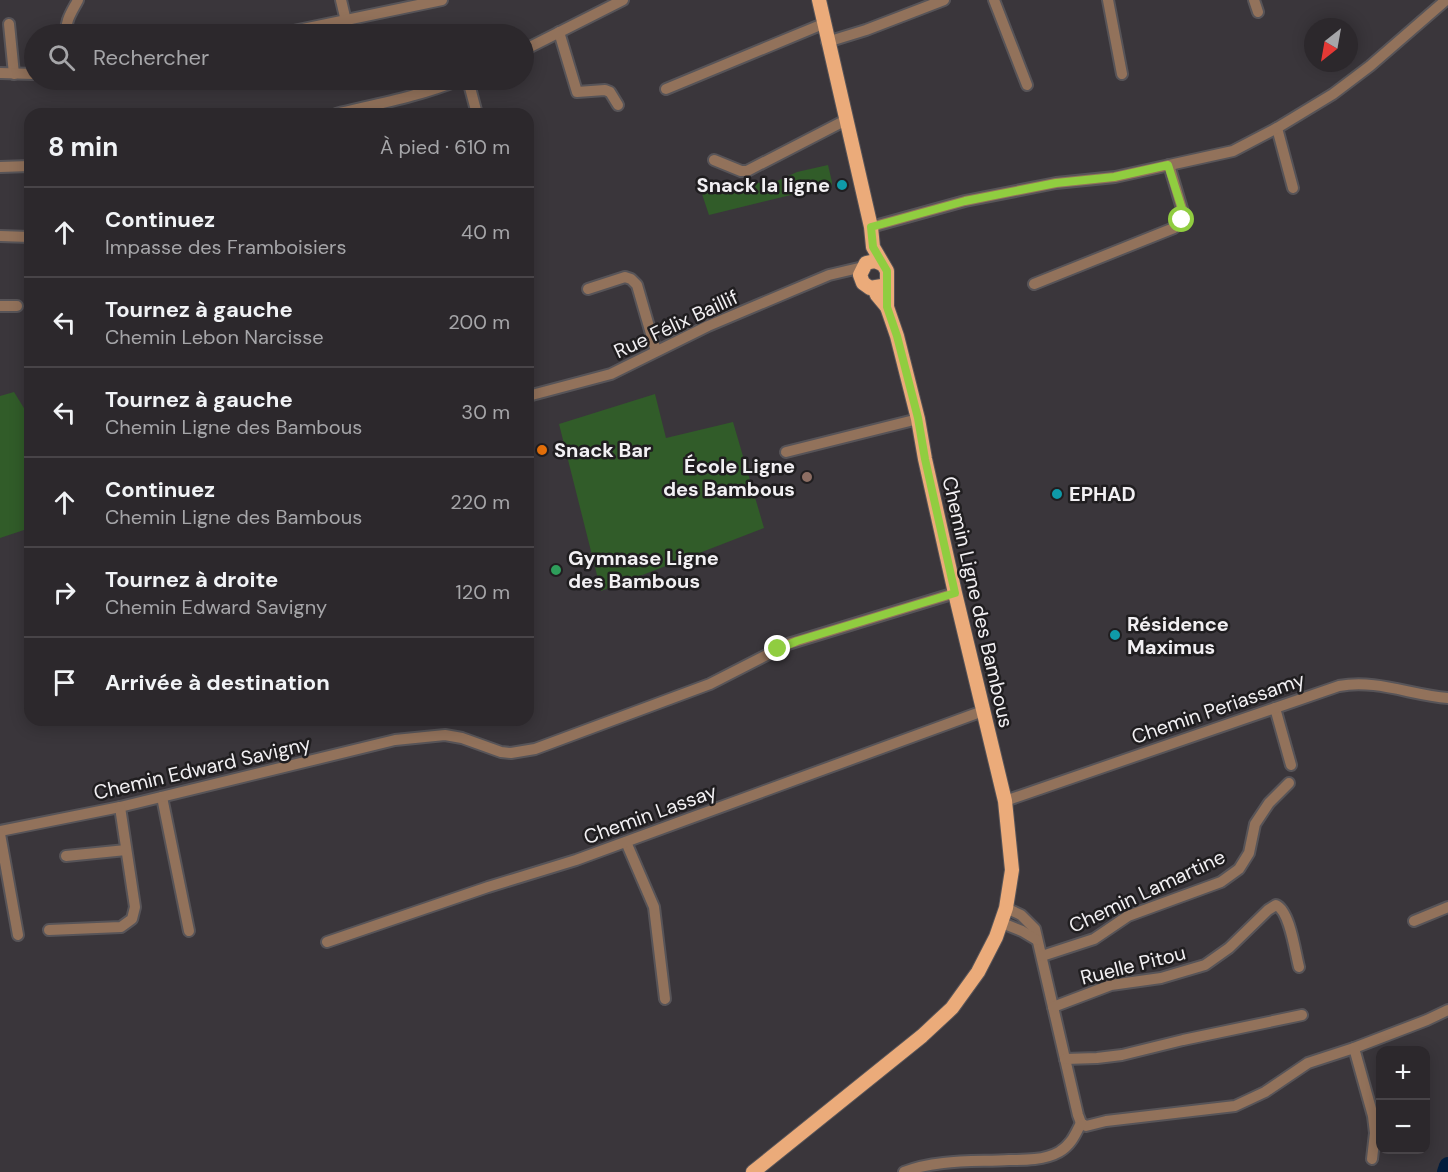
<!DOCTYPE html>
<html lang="fr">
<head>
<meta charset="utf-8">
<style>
  body { margin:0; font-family:"DM Sans",sans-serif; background:#383438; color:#f1f3f6 }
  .controls { position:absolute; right:18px; bottom:18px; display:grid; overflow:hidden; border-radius:12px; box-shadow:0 3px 15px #0003 }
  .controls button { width:54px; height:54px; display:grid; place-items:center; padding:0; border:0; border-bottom:2px solid #484448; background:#2c282c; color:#f1f3f6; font:30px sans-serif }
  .compass { position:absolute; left:1304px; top:18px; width:54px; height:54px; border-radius:50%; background:#2c282c; box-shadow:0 3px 15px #0003; rotate:211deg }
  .stop { position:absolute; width:18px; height:18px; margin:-14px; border:4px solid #90cd40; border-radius:50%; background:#fff }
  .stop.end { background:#90cd40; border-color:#fff; box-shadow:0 2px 6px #0008 }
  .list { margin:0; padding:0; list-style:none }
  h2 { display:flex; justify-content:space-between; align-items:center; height:78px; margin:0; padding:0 24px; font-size:26px }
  h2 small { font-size:20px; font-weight:400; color:#a6a6a9 }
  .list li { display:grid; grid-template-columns:39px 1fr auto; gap:18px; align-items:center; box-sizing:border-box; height:90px; padding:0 24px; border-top:2px solid #484448 }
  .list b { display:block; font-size:22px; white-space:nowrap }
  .list p { margin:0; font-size:20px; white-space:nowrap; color:#a6a6a9 }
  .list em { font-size:20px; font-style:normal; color:#a6a6a9 }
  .icon { flex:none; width:33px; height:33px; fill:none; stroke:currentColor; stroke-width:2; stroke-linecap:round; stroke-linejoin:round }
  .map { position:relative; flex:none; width:1448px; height:1172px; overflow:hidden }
  .search { position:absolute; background:#2c282c; box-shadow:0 3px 15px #0003; left:24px; top:24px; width:510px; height:66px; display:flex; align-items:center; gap:15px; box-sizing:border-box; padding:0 21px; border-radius:33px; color:#a6a6a9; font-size:22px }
  .panel { position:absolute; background:#2c282c; box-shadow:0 3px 15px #0003; left:24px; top:108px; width:510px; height:618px; border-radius:18px }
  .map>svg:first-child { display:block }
  .green { fill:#315c29 }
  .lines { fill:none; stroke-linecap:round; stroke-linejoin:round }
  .river { stroke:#021d3d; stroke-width:18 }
  .minor-casing { stroke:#575458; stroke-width:14 }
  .major-casing { stroke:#575458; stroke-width:16 }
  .minor { stroke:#92725b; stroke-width:10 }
  .major { stroke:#ebab7a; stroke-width:14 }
  .route { stroke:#90cd40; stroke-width:8 }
  .culture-dot { fill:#0f9aa8; stroke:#201e20; stroke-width:2 }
  .food-dot { fill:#e8710a; stroke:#201e20; stroke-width:2 }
  .education-dot { fill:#8d6e63; stroke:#201e20; stroke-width:2 }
  .leisure-dot { fill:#2e9e5b; stroke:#201e20; stroke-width:2 }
  .labels { text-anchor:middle; stroke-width:5; stroke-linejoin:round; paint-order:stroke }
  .poi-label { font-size:20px; font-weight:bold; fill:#f2f0f3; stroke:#201e20; text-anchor:start }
  .street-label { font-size:20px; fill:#f2f0f3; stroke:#201e20 }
</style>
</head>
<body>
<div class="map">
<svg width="1448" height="1172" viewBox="0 0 1448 1172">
  <rect width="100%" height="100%" fill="#3a363b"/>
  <g class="green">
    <path d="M828 165 832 182 831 188 799 193 709 215 702 194 704 186 725 182 745 184 777 181 797 172Z"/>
    <path d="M14 392 27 413 30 428V528L0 538V396Z"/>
    <path d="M655 394 666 438 733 422 764 528 601 591 559 424Z"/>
  </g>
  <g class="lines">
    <path class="river" d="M1446 1172 1448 1166"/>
    <g class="minor-casing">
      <g id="minor">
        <path d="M341 0 346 21"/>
        <path d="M994 0 1027 85"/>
        <path d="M1108 0 1122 74"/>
        <path d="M1254 0 1258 12"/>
        <path d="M9 24 14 74"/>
        <path d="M559 32 577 92 605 90 610 92 618 105"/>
        <path d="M68 34C63 23 73 10 78 0"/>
        <path d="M279 34 442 0"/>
        <path d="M827 42 866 30 944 0"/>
        <path d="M524 50 623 0"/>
        <path d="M0 73 34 74"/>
        <path d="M468 80 477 114"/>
        <path d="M666 89 823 24"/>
        <path d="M336 114C377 104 420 96 459 80"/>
        <path d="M1277 128 1293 188"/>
        <path d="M714 160 741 171H747L846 120"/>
        <path d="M0 167 30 166"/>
        <path d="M871 227 965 201 1056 183 1115 177 1233 151 1277 128 1333 94 1370 66 1446 0"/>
        <path d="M0 236 30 237"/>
        <path d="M1034 284 1174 228 1181 220 1183 212 1169 165"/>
        <path d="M588 289 625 277 631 279 637 285 656 351"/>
        <path d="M0 306H17"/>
        <path d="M528 396 611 374 708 326 829 275 863 267"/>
        <path d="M786 452 918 419"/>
        <path d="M1275 708 1291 765"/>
        <path d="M162 797 189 931"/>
        <path d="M1005 801 1339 686C1376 679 1411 695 1448 698"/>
        <path d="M0 831 120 807 395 740 445 735 462 738 501 752 511 753 535 749 710 684 788 644 955 593"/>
        <path d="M0 834 18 935"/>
        <path d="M626 842 654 907 665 999"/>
        <path d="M66 856 126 850"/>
        <path d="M1006 908 1021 915 1035 929 1078 1115 1081 1123 1086 1126 1106 1121 1235 1106 1265 1092 1308 1063 1354 1048 1427 1020 1448 1010"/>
        <path d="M1414 921 1448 907"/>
        <path d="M1002 923 1022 931 1037 940"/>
        <path d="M49 930 121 927 132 919 135 907 120 807"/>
        <path d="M327 942 488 887 576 860 983 711"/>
        <path d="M1042 956 1094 939 1128 916 1221 882 1239 869 1249 853 1255 824 1269 803 1289 783"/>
        <path d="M1053 1007 1111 985 1161 978 1205 965 1229 948 1268 910 1276 905C1290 911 1295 952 1299 967"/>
        <path d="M1354 1048 1373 1116 1375 1133 1372 1159"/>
        <path d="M1065 1059 1097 1058 1122 1055 1183 1040 1302 1015"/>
        <path d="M904 1172C937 1159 975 1162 1009 1160 1025 1160 1045 1160 1059 1152 1071 1145 1075 1135 1081 1123"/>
      </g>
    </g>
    <g class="major-casing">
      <g id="major">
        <path d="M819 0 871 227 873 247 887 271V307"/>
        <path d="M882 286 870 288 863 283 860 275 866 263 875 261 882 264"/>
        <path d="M753 1172 922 1036 952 1008 978 972 996 937 1006 908 1012 870 1005 801 955 593 925 459 918 419 897 336 887 307 877 295 874 288"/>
      </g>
    </g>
    <use href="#minor" class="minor"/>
    <use href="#major" class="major"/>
  </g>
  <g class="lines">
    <path class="route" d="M778 649 797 641 955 593 925 459 918 418 897 336 887 307V271L873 247 871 227 965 201 1056 183 1114 177 1168 165 1183 212 1182 220"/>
  </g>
  <g class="culture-dot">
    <circle cx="842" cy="185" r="6"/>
    <circle cx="1057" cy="494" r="6"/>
    <circle cx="1115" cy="635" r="6"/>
  </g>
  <circle class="food-dot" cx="542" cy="450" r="6"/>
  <circle class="education-dot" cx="807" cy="477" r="6"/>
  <circle class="leisure-dot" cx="556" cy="570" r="6"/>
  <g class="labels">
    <g class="poi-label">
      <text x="830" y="192" text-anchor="end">Snack la ligne</text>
      <text x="554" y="457">Snack Bar</text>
      <text x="795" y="473" text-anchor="end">École Ligne<tspan x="795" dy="23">des Bambous</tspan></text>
      <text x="1069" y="501">EPHAD</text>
      <text x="568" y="565">Gymnase Ligne<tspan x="568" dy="23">des Bambous</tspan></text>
      <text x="1127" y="631">Résidence<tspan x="1127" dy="23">Maximus</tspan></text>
    </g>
    <g class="street-label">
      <text transform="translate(676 324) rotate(-25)" y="7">Rue Félix Baillif</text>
      <text transform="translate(978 602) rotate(77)" y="7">Chemin Ligne des Bambous</text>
      <text transform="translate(1218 708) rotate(-19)" y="7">Chemin Periassamy</text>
      <text transform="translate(202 768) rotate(-13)" y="7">Chemin Edward Savigny</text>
      <text transform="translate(650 814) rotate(-20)" y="7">Chemin Lassay</text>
      <text transform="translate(1147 891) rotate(-25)" y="7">Chemin Lamartine</text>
      <text transform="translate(1133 965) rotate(-14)" y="7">Ruelle Pitou</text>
    </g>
  </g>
</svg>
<div class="controls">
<button>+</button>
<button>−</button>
</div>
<svg class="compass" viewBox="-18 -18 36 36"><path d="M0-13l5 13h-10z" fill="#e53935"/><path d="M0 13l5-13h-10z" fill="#a6a6a9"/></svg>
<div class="stop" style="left:1182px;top:220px"></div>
<div class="stop end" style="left:778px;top:649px"></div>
<div class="search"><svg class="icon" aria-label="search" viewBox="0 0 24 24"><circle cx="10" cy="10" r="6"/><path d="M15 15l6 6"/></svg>Rechercher</div>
<section class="panel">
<h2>8 min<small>À pied · 610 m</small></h2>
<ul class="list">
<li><svg class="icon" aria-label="ahead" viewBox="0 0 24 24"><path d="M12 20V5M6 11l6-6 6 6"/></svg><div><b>Continuez</b><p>Impasse des Framboisiers</p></div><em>40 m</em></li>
<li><svg class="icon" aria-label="left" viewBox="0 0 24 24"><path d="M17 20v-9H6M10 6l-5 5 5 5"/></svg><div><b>Tournez à gauche</b><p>Chemin Lebon Narcisse</p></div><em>200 m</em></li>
<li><svg class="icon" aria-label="left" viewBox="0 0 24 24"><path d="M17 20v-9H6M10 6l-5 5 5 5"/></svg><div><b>Tournez à gauche</b><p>Chemin Ligne des Bambous</p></div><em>30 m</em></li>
<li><svg class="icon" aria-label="ahead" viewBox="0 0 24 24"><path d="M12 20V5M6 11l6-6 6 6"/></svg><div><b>Continuez</b><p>Chemin Ligne des Bambous</p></div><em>220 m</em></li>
<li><svg class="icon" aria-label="right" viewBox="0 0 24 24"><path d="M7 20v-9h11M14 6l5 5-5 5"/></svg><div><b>Tournez à droite</b><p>Chemin Edward Savigny</p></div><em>120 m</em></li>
<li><svg class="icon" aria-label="arrive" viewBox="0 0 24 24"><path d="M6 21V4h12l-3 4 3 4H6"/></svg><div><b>Arrivée à destination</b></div></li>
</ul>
</section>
</div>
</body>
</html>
